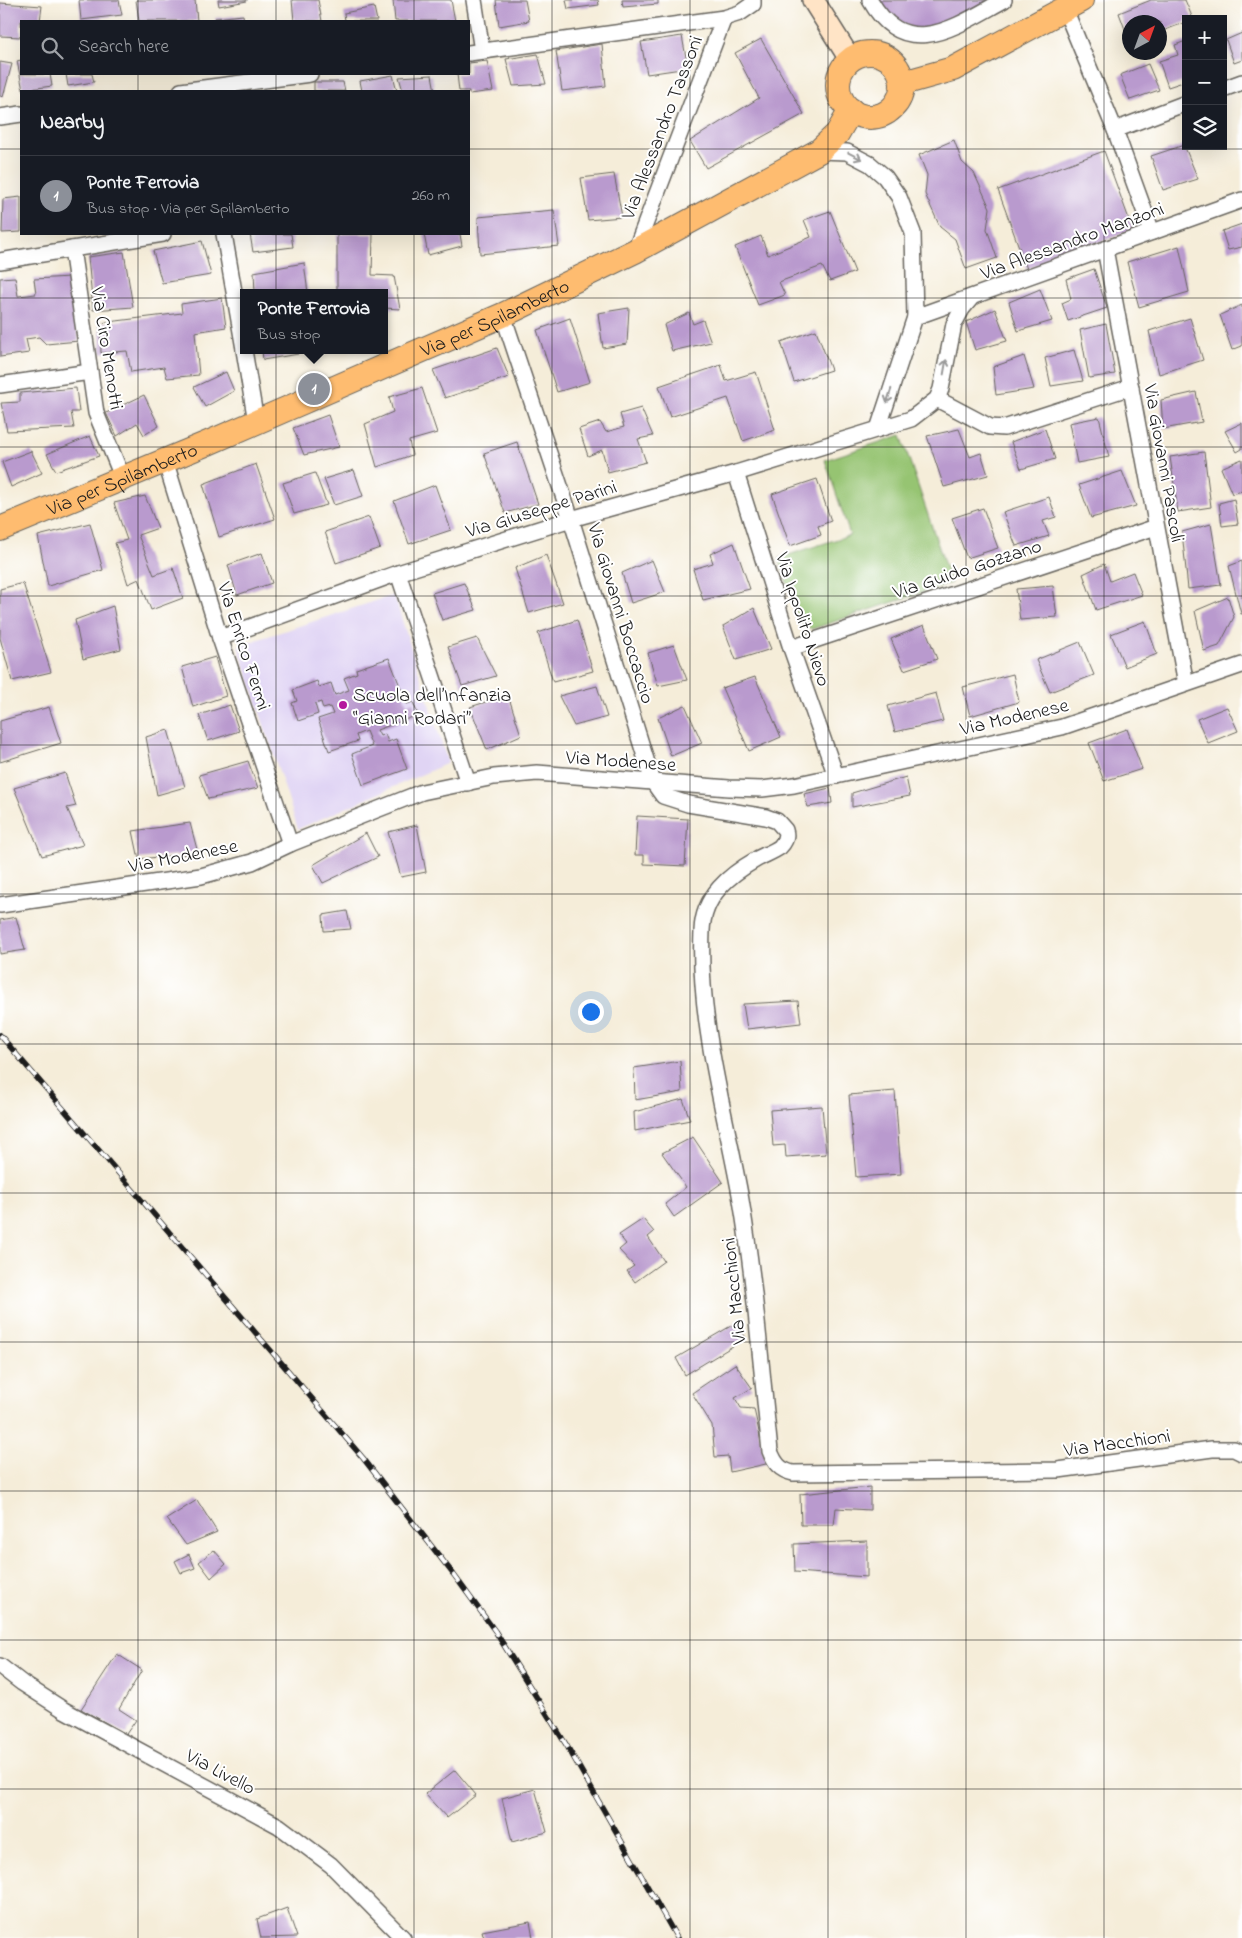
<!DOCTYPE html>
<html lang="en">
<head>
<meta charset="utf-8">
<style>
  body { margin:0; font-family:"Indie Flower",sans-serif; background:#242831; color:#f1f3f6 }
  .controls { position:absolute; right:15px; top:15px; display:grid; overflow:hidden; border-radius:0px; box-shadow:0 5px 20px #0002 }
  .controls button { width:45px; height:45px; display:grid; place-items:center; padding:0; border:0; border-bottom:1px solid #363941; background:#171b24; color:#f1f3f6; font:25px sans-serif }
  .compass { position:absolute; left:1122px; top:15px; width:45px; height:45px; border-radius:50%; background:#171b24; box-shadow:0 5px 20px #0002; rotate:41deg }
  .you { position:absolute; left:590px; top:1011px; width:18px; height:18px; margin:-12px; border:4px solid #fff; border-radius:50%; background:#1a73e8; box-shadow:0 0 0 8px #1a73e833 }
  .badge { display:grid; place-items:center; width:32px; height:32px; border-radius:50%; background:#8c9099; color:#fff; font-size:16px; font-weight:700 }
  .pin { position:absolute; translate:-50% -50%; border:2px solid #fff; box-shadow:0 1px 5px #0006 }
  .popup { position:absolute; left:240px; top:289px; width:148px; height:65px; box-sizing:border-box; display:grid; place-content:center; border-radius:0px; background:#171b24; filter:drop-shadow(0 1px 4px #0005); font-size:16px; white-space:nowrap; color:#9ea1a6 }
  .popup b { font-size:19px; color:#f1f3f6 }
  .popup::after { content:''; position:absolute; left:50%; top:100%; margin-left:-10px; border:10px solid transparent; border-top-color:#171b24 }
  .list { margin:0; padding:0; list-style:none }
  h2 { display:flex; justify-content:space-between; align-items:center; height:65px; margin:0; padding:0 20px; font-size:21px }
  h2 small { font-size:16px; font-weight:400; color:#9ea1a6 }
  .list li { display:grid; grid-template-columns:32px 1fr auto; gap:15px; align-items:center; box-sizing:border-box; height:80px; padding:0 20px; border-top:1px solid #363941 }
  .list b { display:block; font-size:19px; white-space:nowrap }
  .list p { margin:0; font-size:16px; white-space:nowrap; color:#9ea1a6 }
  .list em { font-size:16px; font-style:normal; color:#9ea1a6 }
  .icon { flex:none; width:28px; height:28px; fill:none; stroke:currentColor; stroke-width:2; stroke-linecap:round; stroke-linejoin:round }
  .map { position:relative; flex:none; width:1242px; height:1938px; overflow:hidden }
  .search { position:absolute; background:#171b24; box-shadow:0 5px 20px #0002; left:20px; top:20px; width:450px; height:55px; display:flex; align-items:center; gap:12px; box-sizing:border-box; padding:0 18px; border-radius:0px; color:#9ea1a6; font-size:19px }
  .panel { position:absolute; background:#171b24; box-shadow:0 5px 20px #0002; left:20px; top:90px; width:450px; height:145px; border-radius:0px }
  .map>svg:first-child { display:block }
  .built { fill:#e0d4f4 }
  .green { fill:#96c472; stroke:#597047 }
  .building { fill:#b99ace }
  .lines { fill:none; stroke-linecap:round; stroke-linejoin:round }
  .street-casing { stroke:#68655e; stroke-width:18 }
  .secondary-casing { stroke:#68655e; stroke-width:24 }
  .primary-casing { stroke:#68655e; stroke-width:26 }
  .street { stroke:#fff; stroke-width:15 }
  .secondary { stroke:#ffe4c6; stroke-width:21 }
  .primary { stroke:#febc70; stroke-width:24 }
  .rail-casing { stroke:#1c1c1c; stroke-width:5.5 }
  .rail { stroke:#fff; stroke-width:4; stroke-dasharray:11; stroke-linecap:butt }
  .oneway { stroke:#999 }
  .grid { fill:none; stroke:#1c1c1c; stroke-width:1; stroke-opacity:0.55 }
  .poi-dot { fill:#b5179e; stroke:#fff; stroke-width:2 }
  .labels { text-anchor:middle; stroke-width:4; stroke-linejoin:round; paint-order:stroke }
  .street-label { font-size:20px; fill:#1c1c1c; stroke:#fff }
  .poi-label { font-size:20px; fill:#1c1c1c; stroke:#fff; text-anchor:start }
</style>
</head>
<body>
<div class="map">
<svg width="1242" height="1938" viewBox="0 0 1242 1938">
  <rect width="100%" height="100%" fill="#fff"/>
  <filter id="ink" filterUnits="userSpaceOnUse"><feTurbulence type="fractalNoise" baseFrequency=".02" numOctaves="2"/><feDisplacementMap in="SourceGraphic" scale="10" xChannelSelector="R" yChannelSelector="G"/><feConvolveMatrix kernelMatrix="1 2 1 2 8 2 1 2 1" color-interpolation-filters="sRGB"/></filter>
  <filter id="wash" filterUnits="userSpaceOnUse"><feTurbulence type="fractalNoise" baseFrequency=".0096" numOctaves="4" result="noise"/><feDisplacementMap in="SourceGraphic" scale="20" xChannelSelector="R" yChannelSelector="G"/><feGaussianBlur stdDeviation="1.12" result="paint"/><feColorMatrix in="noise" values="0 0 0 0 0 0 0 0 0 0 0 0 0 0 0 0 0 1.4 0 .05"/><feComposite in="paint" operator="in"/></filter>
  <g filter="url(#wash)">
    <rect width="100%" height="100%" fill="#f5edd9"/>
    <path class="built" d="M394 595 448 763 298 829 238 646Z"/>
    <path class="green" d="M901 435 951 583 812 629 800 623 779 558 850 535 825 460Z"/>
    <g id="blocks">
      <g class="building">
        <path d="M79 0H119L122 15 81 20Z"/>
        <path d="M136 0H195L197 21H139Z"/>
        <path d="M218 0H247V1L219 6Z"/>
        <path d="M292 0H318L322 21H294Z"/>
        <path d="M393 0H451L455 21H395Z"/>
        <path d="M496 0H525L529 21 499 26Z"/>
        <path d="M566 0H598L599 5 568 9Z"/>
        <path d="M622 0H658V4L623 7Z"/>
        <path d="M878 0H997L934 31 913 29 890 17Z"/>
        <path d="M1151 0H1185L1193 19H1186V22L1160 32V22H1130L1129 40 1119 13Z"/>
        <path d="M0 3 42 6 40 21H21V37L0 36Z"/>
        <path d="M374 7 377 21H345L344 13Z"/>
        <path d="M243 15 244 21H216L215 18Z"/>
        <path d="M1242 33V60L1234 63 1226 40Z"/>
        <path d="M682 36 688 68 647 74 641 42Z"/>
        <path d="M761 39 804 114 706 168 690 141 759 98 735 53Z"/>
        <path d="M1186 41V81L1168 87 1159 61 1178 55 1175 45Z"/>
        <path d="M602 44 606 86 562 91 556 51Z"/>
        <path d="M538 54 546 84 513 86 506 59Z"/>
        <path d="M21 60V74H50L52 86 23 90 17 61Z"/>
        <path d="M487 61 493 91 469 94V91H459L457 74H469V63Z"/>
        <path d="M0 62 12 64 3 97 0 96Z"/>
        <path d="M1148 64 1159 90 1130 100 1120 75Z"/>
        <path d="M66 74H92L94 82 68 86Z"/>
        <path d="M393 75 397 91H362L360 81Z"/>
        <path d="M432 75 435 91H403L399 77Z"/>
        <path d="M314 82H343L345 91H314Z"/>
        <path d="M954 140 962 162 974 173 990 208 987 229 997 258 966 269 955 239 940 227 925 194 927 175 919 155Z"/>
        <path d="M1184 145 1198 179 1163 190 1151 156Z"/>
        <path d="M1104 151 1133 230 1027 269 998 190Z"/>
        <path d="M614 174 622 217 588 220 581 178Z"/>
        <path d="M21 197V232L2 233 3 199Z"/>
        <path d="M554 210 559 246 480 254 478 217Z"/>
        <path d="M830 211 855 272 830 281 822 266 779 282 785 295 758 305 735 247 761 236 768 255 811 237 804 220Z"/>
        <path d="M1242 224V247L1228 250 1222 231Z"/>
        <path d="M250 234H291L293 247 253 252Z"/>
        <path d="M337 234H373L372 275 394 276 400 309 384 308V293H342L337 289Z"/>
        <path d="M424 234H460L462 246 428 255Z"/>
        <path d="M202 241 211 275 162 283 153 251Z"/>
        <path d="M1179 246 1189 292 1139 307 1127 262Z"/>
        <path d="M124 252 133 307 93 310 88 257Z"/>
        <path d="M304 263 308 293H255L254 272Z"/>
        <path d="M1094 269 1107 308 1068 321 1062 303 1071 299 1066 279Z"/>
        <path d="M15 277 18 296 36 294 34 279 70 277 79 341 46 344 39 337 26 339 29 353 0 357V278Z"/>
        <path d="M1040 289 1052 321 1018 331 1009 302Z"/>
        <path d="M222 298 226 327 195 332 199 375 167 378 164 367 131 372 127 351 101 353 100 323 182 313 181 304Z"/>
        <path d="M1242 305V346L1232 350 1220 315Z"/>
        <path d="M629 308 627 344 603 348 598 313Z"/>
        <path d="M995 309 1007 341 975 350 966 322Z"/>
        <path d="M689 313 693 324 703 320 711 342 672 351 664 325Z"/>
        <path d="M570 318 590 382 557 392 537 330Z"/>
        <path d="M1190 318 1203 360 1159 374 1149 331Z"/>
        <path d="M1106 324 1115 374 1089 378 1080 330Z"/>
        <path d="M816 330 831 370 794 382 781 342Z"/>
        <path d="M497 348 509 377 445 398 433 370Z"/>
        <path d="M262 350H297L298 354 263 360Z"/>
        <path d="M1074 350 1083 381 1051 386 1045 358Z"/>
        <path d="M1024 356 1034 389 996 395 993 367Z"/>
        <path d="M721 365 726 381 756 372 775 430 743 441 728 398 670 417 659 386Z"/>
        <path d="M226 372 234 391 205 407 194 387Z"/>
        <path d="M76 388 79 412H71L74 428 7 431 1 403 20 402V393Z"/>
        <path d="M422 388 437 433 409 441 412 455 377 467 365 424 393 412 389 397Z"/>
        <path d="M1196 392 1202 422 1163 429 1161 400Z"/>
        <path d="M144 395 159 426 144 435 137 423 117 436 106 413Z"/>
        <path d="M641 408 653 436 638 439 646 462 608 472 602 450 588 456 579 429 600 422 606 432 624 427 620 414Z"/>
        <path d="M328 415 339 447 304 455 293 428Z"/>
        <path d="M1099 417 1109 457 1077 463 1069 423Z"/>
        <path d="M1242 423V449L1237 452 1225 431Z"/>
        <path d="M959 429 970 457 981 453 988 475 944 487 927 436Z"/>
        <path d="M1045 429 1055 459 1021 469 1011 442Z"/>
        <path d="M90 436 99 456 56 471 47 454Z"/>
        <path d="M517 442 538 504 505 513 484 453Z"/>
        <path d="M31 451 42 473 11 487 2 462Z"/>
        <path d="M1204 452 1211 507 1178 512 1170 457Z"/>
        <path d="M1242 459V491L1232 494 1221 468Z"/>
        <path d="M256 464 275 519 219 537 203 484Z"/>
        <path d="M354 470 363 496 334 505 324 479Z"/>
        <path d="M1122 471 1136 506 1091 518 1079 485Z"/>
        <path d="M315 473 327 505 294 514 283 483Z"/>
        <path d="M817 479 831 521 818 526 821 535 790 546 772 494Z"/>
        <path d="M435 485 451 530 409 544 394 501Z"/>
        <path d="M145 496 158 528 138 535 154 575 173 568 183 598 151 610 139 579 128 584 115 543 127 540 114 503Z"/>
        <path d="M1049 497 1056 517 1043 521 1049 536 1016 546 1003 512Z"/>
        <path d="M1234 499 1238 524 1222 526 1219 503Z"/>
        <path d="M983 508 998 548 967 558 952 518Z"/>
        <path d="M369 517 380 548 336 563 325 532Z"/>
        <path d="M90 523 103 570 48 586 38 536Z"/>
        <path d="M1211 524 1221 585 1188 589 1182 532Z"/>
        <path d="M734 543 750 589 703 600 693 569 713 563 710 554Z"/>
        <path d="M262 553 272 583 237 595 228 565Z"/>
        <path d="M546 555 563 603 529 613 515 568Z"/>
        <path d="M652 560 665 592 631 603 622 573Z"/>
        <path d="M1242 561V614H1241L1229 566Z"/>
        <path d="M1104 564 1110 581 1133 572 1142 595 1096 610 1083 574Z"/>
        <path d="M23 583 51 672 12 681 0 638V589Z"/>
        <path d="M464 583 476 610 442 620 432 593Z"/>
        <path d="M1053 586 1057 617 1020 620 1016 589Z"/>
        <path d="M1228 597 1234 617 1219 646 1204 651 1195 611Z"/>
        <path d="M113 606 121 649 83 659 75 620Z"/>
        <path d="M754 608 771 649 736 660 723 626Z"/>
        <path d="M577 620 593 671 553 682 538 633Z"/>
        <path d="M1145 621 1157 654 1125 667 1111 634Z"/>
        <path d="M924 625 937 659 904 670 891 639Z"/>
        <path d="M477 638 496 676 462 686 448 647Z"/>
        <path d="M1080 642 1094 675 1050 692 1036 660Z"/>
        <path d="M674 645 687 680 658 686 648 653Z"/>
        <path d="M215 657 226 696 193 707 182 667Z"/>
        <path d="M389 658 407 704 413 702 418 715 377 730 380 736 385 734 388 742 396 739 407 769 363 785 352 754 372 746 366 731 356 735 358 741 329 751 318 719 333 714 330 707 323 709 321 702 315 704 318 714 298 721 292 703 297 701 293 690 317 681 319 687 331 683 335 695 349 690 344 678 357 673 356 669Z"/>
        <path d="M1013 674 1019 702 970 716 963 687Z"/>
        <path d="M755 677 781 737 749 751 722 688Z"/>
        <path d="M597 686 607 717 574 726 559 696Z"/>
        <path d="M936 693 943 721 895 732 888 706Z"/>
        <path d="M508 695 521 735 487 750 470 707Z"/>
        <path d="M230 705 239 731 208 741 199 715Z"/>
        <path d="M685 705 702 743 671 756 658 718Z"/>
        <path d="M49 707 61 743 0 762V721Z"/>
        <path d="M1227 707 1238 731 1208 743 1197 719Z"/>
        <path d="M1127 729 1142 769 1104 781 1089 743Z"/>
        <path d="M168 730 185 787 157 795 146 737Z"/>
        <path d="M248 761 258 788 208 799 199 775Z"/>
        <path d="M65 773 76 806 67 808 83 845 42 856 14 788Z"/>
        <path d="M906 777 910 796 852 807V793Z"/>
        <path d="M830 788 832 803 808 807 804 794Z"/>
        <path d="M637 816 688 819 685 866 644 864V855H635Z"/>
        <path d="M190 823 198 853 139 859 133 831Z"/>
        <path d="M417 825 426 872 401 877 388 832Z"/>
        <path d="M366 833 378 857 323 883 313 865Z"/>
        <path d="M347 911 351 929 324 931 323 915Z"/>
        <path d="M16 917 25 950 0 954V920Z"/>
        <path d="M798 1001 801 1023 747 1029 743 1004Z"/>
        <path d="M680 1061 682 1092 635 1100 634 1068Z"/>
        <path d="M895 1091 901 1174 856 1177 849 1095Z"/>
        <path d="M683 1099 690 1120 635 1131 634 1112Z"/>
        <path d="M822 1106 826 1154 786 1157 785 1145 773 1146 770 1110Z"/>
        <path d="M693 1137 723 1182 674 1217 665 1204 686 1187 662 1153Z"/>
        <path d="M643 1219 654 1232 648 1237 664 1261 635 1282 627 1271 634 1266 619 1250 626 1244 619 1235Z"/>
        <path d="M736 1323 746 1338 685 1375 676 1358Z"/>
        <path d="M735 1364 752 1388 735 1398 741 1408 754 1409 766 1464 730 1472 728 1456 715 1457 712 1425 692 1393Z"/>
        <path d="M870 1487V1510L836 1508 834 1525H801L800 1494Z"/>
        <path d="M197 1500 217 1532 186 1545 167 1519Z"/>
        <path d="M867 1541V1577L795 1572 794 1544Z"/>
        <path d="M214 1550 226 1564 211 1578 199 1562Z"/>
        <path d="M189 1554 195 1568 181 1573 175 1561Z"/>
        <path d="M117 1654 142 1670 119 1709 136 1720 126 1734 81 1709Z"/>
        <path d="M455 1770 476 1795 447 1818 425 1794Z"/>
        <path d="M535 1789 547 1832 512 1842 502 1798Z"/>
        <path d="M287 1908 297 1937 261 1938 257 1919Z"/>
        <path d="M530 1922 533 1938H484L482 1931Z"/>
      </g>
    </g>
  </g>
  <g filter="url(#ink)">
    <use href="#blocks" fill-opacity="0" stroke="#68655e" stroke-width="1"/>
    <g class="lines">
      <g class="street-casing">
        <g id="street">
          <path d="M474 0 482 51"/>
          <path d="M870 0C906 64 958 25 1004 0"/>
          <path d="M1065 9 1115 130 1152 232"/>
          <path d="M469 53 724 18 740 13 753 4V0"/>
          <path d="M1223 89 1242 82"/>
          <path d="M181 91 310 74"/>
          <path d="M0 117 21 114"/>
          <path d="M1115 130 1186 103"/>
          <path d="M819 151 847 152 870 164 885 177 899 197 913 233 915 317 878 429"/>
          <path d="M224 234 244 349"/>
          <path d="M72 249 96 413 123 479"/>
          <path d="M1105 249 1186 684"/>
          <path d="M635 251 724 18"/>
          <path d="M0 261 163 234"/>
          <path d="M503 315 571 519 653 782 663 796 688 804 766 817 777 821 785 830C787 836 785 842 780 847 773 852 764 855 757 859 729 875 703 896 702 931 698 1022 725 1110 741 1200 755 1283 761 1367 770 1451 775 1464 780 1470 793 1473L1058 1470 1212 1449H1234L1242 1453"/>
          <path d="M915 317 1242 200"/>
          <path d="M244 350 256 422"/>
          <path d="M0 385 90 372"/>
          <path d="M937 399 990 427 1004 428 1131 387"/>
          <path d="M165 460 220 638 290 844"/>
          <path d="M736 473 791 648 836 776"/>
          <path d="M398 573 468 783"/>
          <path d="M220 638 398 573 571 519 736 473 911 419 937 399 941 389 954 324 962 309 972 297"/>
          <path d="M791 648 1156 527"/>
          <path d="M0 905 201 876 252 862 290 844 422 792 494 777 537 773 729 788 762 789 794 785 1062 727 1242 665"/>
          <path d="M0 1666 22 1683 64 1710 279 1826 331 1865 403 1938"/>
        </g>
      </g>
      <g class="secondary-casing">
        <path id="secondary" d="M813 0 850 59"/>
      </g>
      <g class="primary-casing">
        <g id="primary">
          <circle cx="870" cy="85" r="32"/>
          <path d="M903 83 953 69 1081 0"/>
          <path id="s1" d="M0 529 208 443 503 315 635 251 819 151 837 134 851 110"/>
        </g>
      </g>
      <use href="#street" class="street"/>
      <use href="#secondary" class="secondary"/>
      <use href="#primary" class="primary"/>
      <g class="rail-casing">
        <path id="rail" d="M0 1035 363 1458 454 1575 495 1631 567 1746 677 1938"/>
      </g>
      <use href="#rail" class="rail"/>
    </g>
    <defs><path id="oneway-shaft" d="M-6 0H5M1.5-3L5.5 0L1.5 3" fill="none" stroke-width="1.6" stroke-linecap="round" stroke-linejoin="round" transform="scale(1.25)"/></defs>
    <g class="oneway">
      <use href="#oneway-shaft" transform="translate(855 156) rotate(27)"/>
      <use href="#oneway-shaft" transform="translate(945 367) rotate(-80)"/>
      <use href="#oneway-shaft" transform="translate(889 396) rotate(108)"/>
    </g>
  </g>
  <path class="grid" d="M138 0V21M276 0V21M414 0V21M552 0V1938M690 0V1938M828 0V1938M966 0V1938M1104 0V1938M138 74V91M276 74V91M414 74V91M0 149H21M469 149H1242M138 234V1938M276 234V1938M414 234V1938M0 298H1242M0 447H1242M0 596H1242M0 745H1242M0 894H1242M0 1044H1242M0 1193H1242M0 1342H1242M0 1491H1242M0 1640H1242M0 1789H1242"/>
  <circle class="poi-dot" cx="343" cy="705" r="5"/>
  <g class="labels">
    <g class="street-label">
      <text transform="translate(661 127) rotate(-69)" y="7">Via Alessandro Tassoni</text>
      <text transform="translate(1072 240) rotate(-20)" y="7">Via Alessandro Manzoni</text>
      <text dy="7" stroke="none"><textPath href="#s1" startOffset="538">Via per Spilamberto</textPath></text>
      <text transform="translate(108 348) rotate(81)" y="7">Via Ciro Menotti</text>
      <text transform="translate(1165 463) rotate(80)" y="7">Via Giovanni Pascoli</text>
      <text dy="7" stroke="none"><textPath href="#s1" startOffset="132">Via per Spilamberto</textPath></text>
      <text transform="translate(541 508) rotate(-17)" y="7">Via Giuseppe Parini</text>
      <text transform="translate(967 568) rotate(-18)" y="7">Via Guido Gozzano</text>
      <text transform="translate(622 613) rotate(73)" y="7">Via Giovanni Boccaccio</text>
      <text transform="translate(804 619) rotate(72)" y="7">Via Ippolito Nievo</text>
      <text transform="translate(245 646) rotate(72)" y="7">Via Enrico Fermi</text>
      <text transform="translate(1014 716) rotate(-13)" y="7">Via Modenese</text>
      <text transform="translate(621 760) rotate(4)" y="7">Via Modenese</text>
      <text transform="translate(183 855) rotate(-11)" y="7">Via Modenese</text>
      <text transform="translate(733 1291) rotate(-96)" y="7">Via Macchioni</text>
      <text transform="translate(1117 1442) rotate(-8)" y="7">Via Macchioni</text>
      <text transform="translate(221 1771) rotate(28)" y="7">Via Livello</text>
    </g>
    <g class="poi-label">
      <text x="353" y="701">Scuola dell’Infanzia<tspan x="353" dy="23">“Gianni Rodari”</tspan></text>
    </g>
  </g>
</svg>
<div class="controls">
<button>+</button>
<button>−</button>
<button><svg class="icon" aria-label="layers" viewBox="0 0 24 24"><path d="M12 4l9 5-9 5-9-5zM3 14l9 5 9-5"/></svg></button>
</div>
<svg class="compass" viewBox="-18 -18 36 36"><path d="M0-13l5 13h-10z" fill="#e53935"/><path d="M0 13l5-13h-10z" fill="#9ea1a6"/></svg>
<div class="you"></div>
<div class="pin badge" style="left:314px;top:389px">1</div>
<div class="popup"><b>Ponte Ferrovia</b>Bus stop</div>
<div class="search"><svg class="icon" aria-label="search" viewBox="0 0 24 24"><circle cx="10" cy="10" r="6"/><path d="M15 15l6 6"/></svg>Search here</div>
<section class="panel">
<h2>Nearby<small></small></h2>
<ul class="list">
<li><span class="badge">1</span><div><b>Ponte Ferrovia</b><p>Bus stop · Via per Spilamberto</p></div><em>260 m</em></li>
</ul>
</section>
</div>
</body>
</html>
